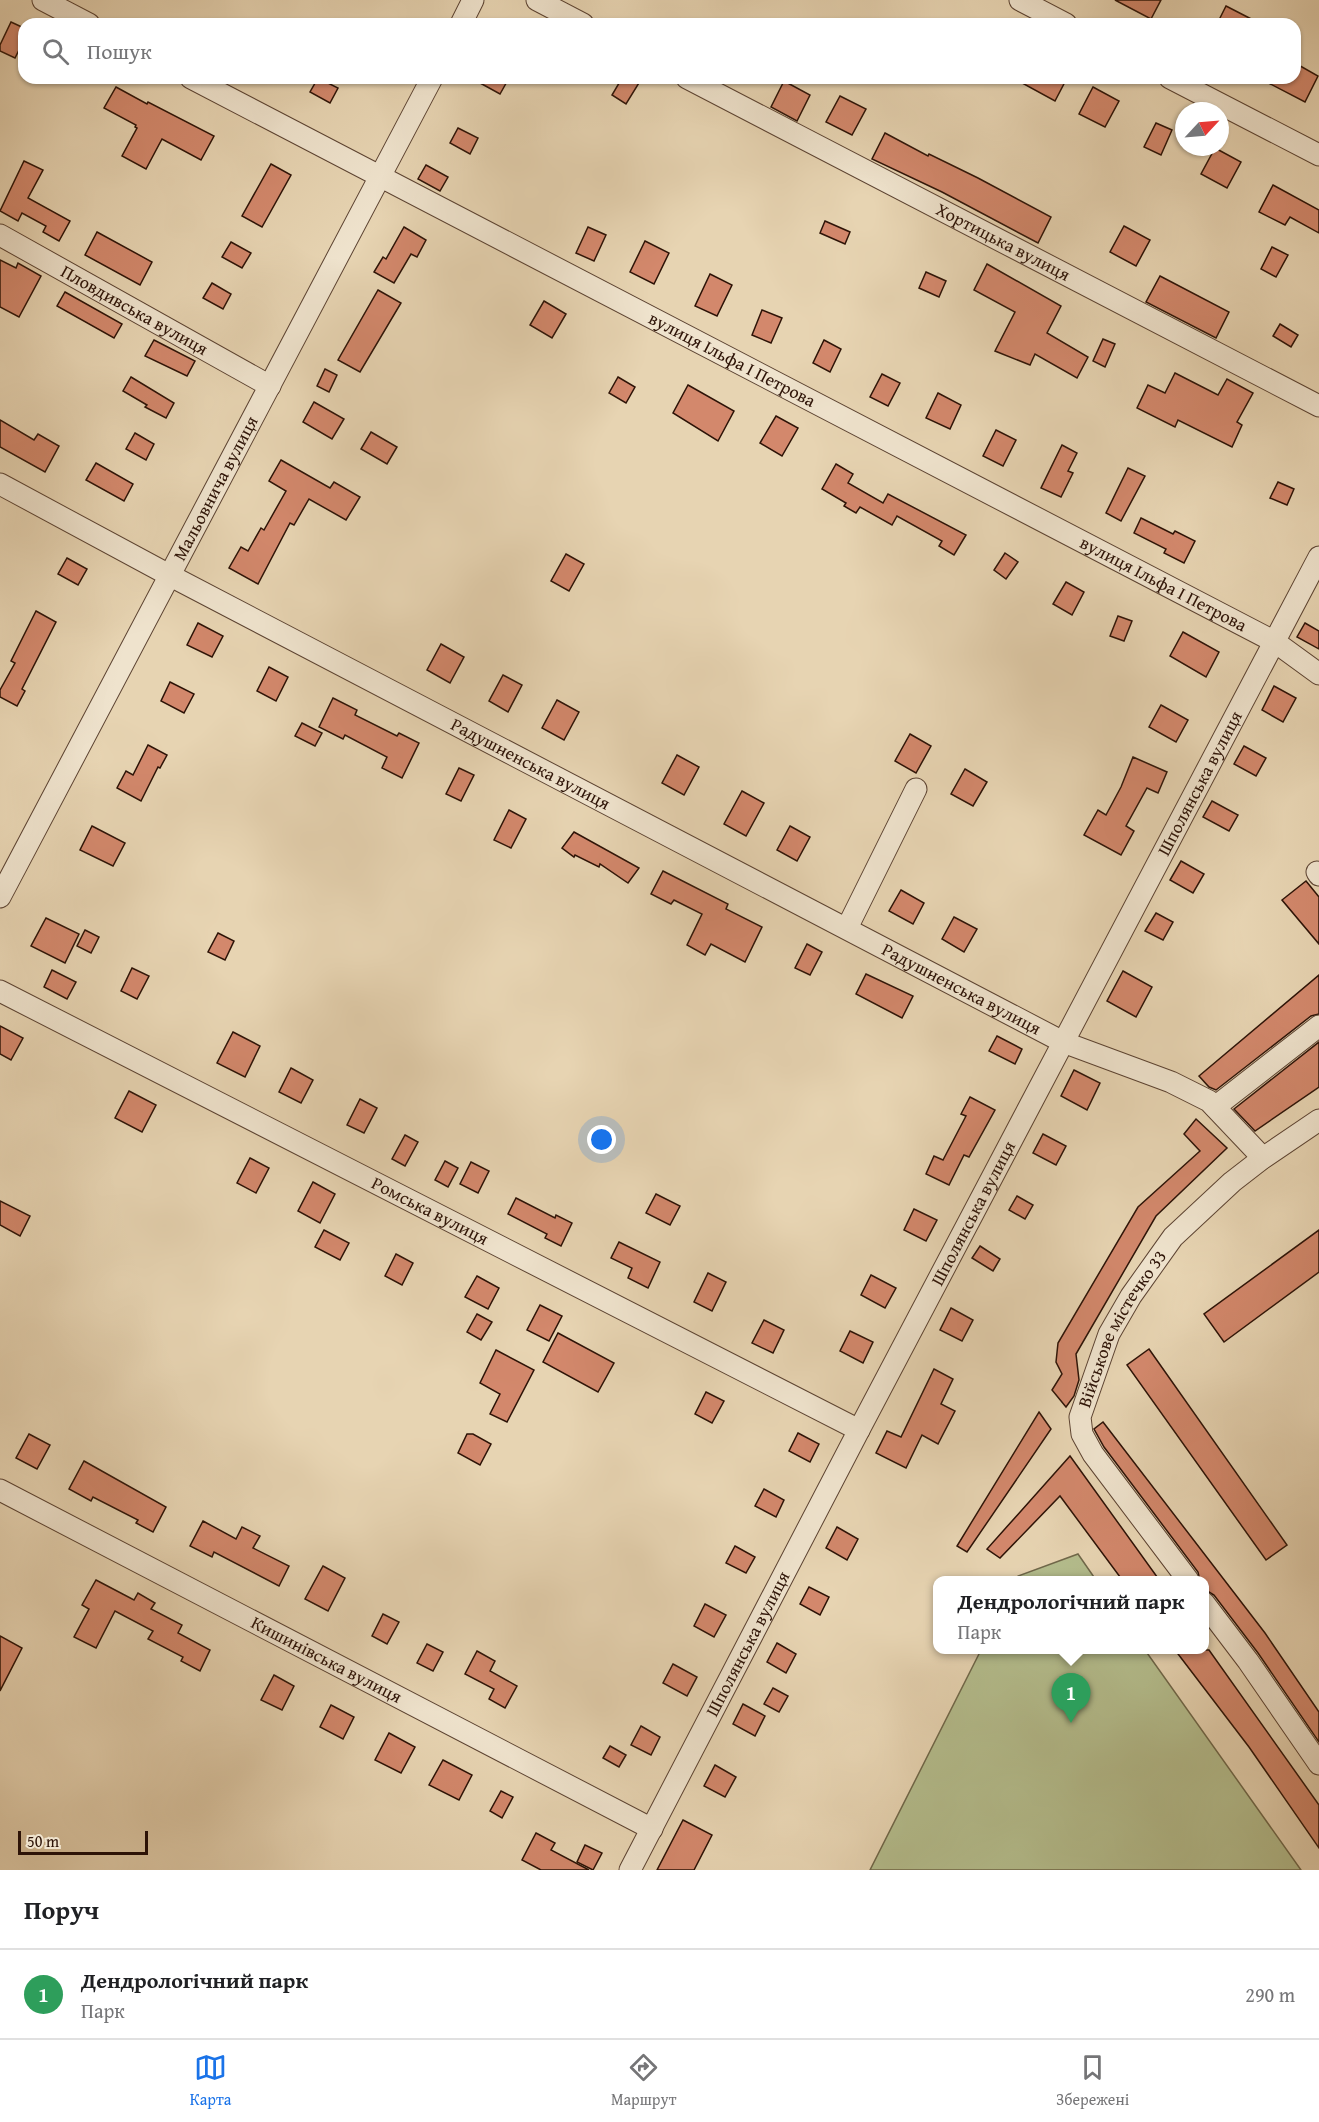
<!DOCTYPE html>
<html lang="uk">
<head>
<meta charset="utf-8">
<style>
  body { margin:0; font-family:"Gentium Book Plus",serif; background:#f2f2f2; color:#202124 }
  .compass { position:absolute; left:1175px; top:102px; width:54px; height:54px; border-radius:50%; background:#fff; box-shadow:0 2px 4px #0004; rotate:64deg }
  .scale { position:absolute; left:18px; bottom:15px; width:130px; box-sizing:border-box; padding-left:6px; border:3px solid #2d1307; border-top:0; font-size:16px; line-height:21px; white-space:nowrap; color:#2d1307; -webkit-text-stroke:4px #efe3cd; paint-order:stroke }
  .you { position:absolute; left:602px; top:1140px; width:21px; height:21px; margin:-15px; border:4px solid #fff; border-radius:50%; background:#1a73e8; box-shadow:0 0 0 9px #1a73e833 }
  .badge { display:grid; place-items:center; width:39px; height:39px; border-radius:50%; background:#1a73e8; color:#fff; font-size:20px; font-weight:700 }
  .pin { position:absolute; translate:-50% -50px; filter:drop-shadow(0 2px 3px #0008) }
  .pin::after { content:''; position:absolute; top:32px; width:21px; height:18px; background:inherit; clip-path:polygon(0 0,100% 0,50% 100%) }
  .popup { position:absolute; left:933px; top:1576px; width:276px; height:78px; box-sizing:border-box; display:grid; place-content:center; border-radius:12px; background:#fff; filter:drop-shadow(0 2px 4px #0005); font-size:20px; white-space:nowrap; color:#757577 }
  .popup b { font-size:22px; color:#202124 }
  .popup::after { content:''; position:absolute; left:50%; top:100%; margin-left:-12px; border:12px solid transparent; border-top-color:#fff }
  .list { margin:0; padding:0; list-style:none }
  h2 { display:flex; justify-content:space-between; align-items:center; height:78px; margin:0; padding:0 24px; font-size:26px }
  h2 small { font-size:20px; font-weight:400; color:#757577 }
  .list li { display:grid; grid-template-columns:39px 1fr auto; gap:18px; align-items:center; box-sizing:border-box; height:90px; padding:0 24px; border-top:2px solid #e0e0e0 }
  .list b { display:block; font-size:22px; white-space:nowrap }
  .list p { margin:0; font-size:20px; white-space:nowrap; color:#757577 }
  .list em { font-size:20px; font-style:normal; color:#757577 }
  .icon { flex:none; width:33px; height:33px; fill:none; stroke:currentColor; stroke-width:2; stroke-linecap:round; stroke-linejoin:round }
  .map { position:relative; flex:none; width:1319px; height:1870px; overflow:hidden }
  .search { position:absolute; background:#fff; box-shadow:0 2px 4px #0004; left:18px; right:18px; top:18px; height:66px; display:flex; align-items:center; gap:15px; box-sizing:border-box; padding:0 21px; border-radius:18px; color:#757577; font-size:22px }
  .sheet { height:168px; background:#fff }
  nav { display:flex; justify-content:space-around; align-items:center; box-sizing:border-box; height:84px; border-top:2px solid #e0e0e0; background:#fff; font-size:16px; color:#757577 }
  nav a { display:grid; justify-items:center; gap:3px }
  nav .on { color:#1a73e8 }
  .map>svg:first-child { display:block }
  .green { fill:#b4bd8d; stroke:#70684a; stroke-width:1.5 }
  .building { fill:#d3886c; stroke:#2d1307; stroke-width:1.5 }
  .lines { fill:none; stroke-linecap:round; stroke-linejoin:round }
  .minor-casing { stroke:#5c4332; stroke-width:23 }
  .minor { stroke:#efe3cd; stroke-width:21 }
  .labels { text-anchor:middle; stroke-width:4.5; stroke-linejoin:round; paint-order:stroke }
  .street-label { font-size:18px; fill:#2d1307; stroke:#efe3cd }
</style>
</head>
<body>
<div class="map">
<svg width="1319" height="1870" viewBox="0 0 1319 1870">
  <rect width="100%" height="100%" fill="#e7d4b2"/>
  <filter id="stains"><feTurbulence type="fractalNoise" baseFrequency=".00333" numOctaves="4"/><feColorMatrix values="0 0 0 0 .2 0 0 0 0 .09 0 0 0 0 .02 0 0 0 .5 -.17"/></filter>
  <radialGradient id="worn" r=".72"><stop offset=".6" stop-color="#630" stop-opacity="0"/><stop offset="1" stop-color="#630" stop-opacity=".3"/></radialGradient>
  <g class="green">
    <path d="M1078 1554 1096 1580H1016L1018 1576Z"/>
    <path d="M981 1650H1145L1301 1870H870Z"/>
  </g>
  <g class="building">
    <path d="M1115 0H1161L1151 19Z"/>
    <path d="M1226 6 1261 24H1217Z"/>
    <path d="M11 22 24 28V40L15 58 0 51V45Z"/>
    <path d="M1295 63 1318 76 1305 102 1259 78H1295Z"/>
    <path d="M318 78 338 88 330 103 310 92Z"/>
    <path d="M471 78H509L500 94Z"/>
    <path d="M622 78H642L626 104 612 95Z"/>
    <path d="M1013 78H1067L1055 101Z"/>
    <path d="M784 81 810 95 797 121 771 107Z"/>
    <path d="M116 87 147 104 148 102 214 136 201 160 162 139 146 169 122 156 137 128 135 127 136 125 104 108Z"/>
    <path d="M1093 87 1119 101 1105 127 1079 114Z"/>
    <path d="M840 96 866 109 852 135 826 122Z"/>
    <path d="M1156 123 1172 130 1161 155 1144 147Z"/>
    <path d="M458 128 478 138 470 154 450 143Z"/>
    <path d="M885 133 928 156 929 154 978 178 1051 217 1038 243 942 192 872 159Z"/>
    <path d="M1215 148 1241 162 1227 188 1201 174Z"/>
    <path d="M24 161 43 170 28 198 70 221 59 241 43 232 46 226 22 213 18 221 0 211Z"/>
    <path d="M271 164 291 175 262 227 242 216Z"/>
    <path d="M426 165 448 177 440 191 418 179Z"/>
    <path d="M1273 185 1319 210V233L1290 217 1285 225 1259 212Z"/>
    <path d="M825 221 850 232 845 244 820 233Z"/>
    <path d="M1124 226 1150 240 1136 266 1110 252Z"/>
    <path d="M404 227 426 240 417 257 411 254 394 283 374 272 383 257 386 259Z"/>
    <path d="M588 227 606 235 594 261 576 253Z"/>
    <path d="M97 232 152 262 140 285 85 255Z"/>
    <path d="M645 241 669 253 654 284 630 272Z"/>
    <path d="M231 242 251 253 242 268 222 257Z"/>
    <path d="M1272 247 1288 255 1276 277 1261 269Z"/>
    <path d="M0 260 16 268 18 263 41 276 19 317 0 307Z"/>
    <path d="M987 264 1061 306 1047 333 1088 357 1077 378 1035 354 1030 365 995 351 1015 312 974 290Z"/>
    <path d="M926 272 946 281 939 297 919 288Z"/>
    <path d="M710 274 732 285 717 316 695 306Z"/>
    <path d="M1160 276 1229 312 1216 338 1146 302Z"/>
    <path d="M212 283 231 294 223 309 203 298Z"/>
    <path d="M378 290 401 303 360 372 338 360Z"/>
    <path d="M65 292 122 324 114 338 57 306Z"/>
    <path d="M544 301 566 314 552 338 530 325Z"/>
    <path d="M762 310 782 318 771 343 752 335Z"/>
    <path d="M1280 324 1298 335 1291 347 1273 336Z"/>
    <path d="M1103 339 1115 344 1105 367 1093 361Z"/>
    <path d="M154 340 195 361 187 376 145 356Z"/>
    <path d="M824 340 841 349 830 372 813 363Z"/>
    <path d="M325 369 337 375 329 392 317 386Z"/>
    <path d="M1175 373 1218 395 1227 379 1253 393 1237 422 1242 425 1232 447 1178 420 1175 427 1137 408 1148 385 1165 393Z"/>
    <path d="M882 374 900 383 888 406 870 397Z"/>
    <path d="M131 377 174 403 166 418 145 407 147 405 123 391Z"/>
    <path d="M618 377 635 387 626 403 609 393Z"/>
    <path d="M688 385 734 411 718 441 673 413Z"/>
    <path d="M938 393 961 405 950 429 926 418Z"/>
    <path d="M314 402 344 419 332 439 303 422Z"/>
    <path d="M776 416 798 428 782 456 760 443Z"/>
    <path d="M0 420 34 440 38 434 59 446 45 472 0 447Z"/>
    <path d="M996 430 1016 440 1003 466 983 456Z"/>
    <path d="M371 432 397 447 387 464 361 449Z"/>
    <path d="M135 433 154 444 146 460 126 449Z"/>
    <path d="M1062 445 1077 453 1068 471 1073 473 1061 497 1041 488Z"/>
    <path d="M281 460 330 488 334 482 360 497 346 520 309 499 294 525 290 523 258 584 229 568 241 547 248 551 261 528 264 530 286 491 269 481Z"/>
    <path d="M96 463 133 484 124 501 86 480Z"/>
    <path d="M836 464 853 474 848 483 883 503 888 494 966 535 954 555 939 546 942 541 897 516 892 525 860 507 856 513 844 506 846 503 822 489Z"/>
    <path d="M1128 468 1145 476 1121 521 1106 513Z"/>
    <path d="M1278 482 1294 489 1287 505 1270 498Z"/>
    <path d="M1141 518 1173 534 1175 531 1195 541 1184 563 1164 553 1166 549 1134 533Z"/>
    <path d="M1005 553 1018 562 1006 579 994 570Z"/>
    <path d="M566 554 584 564 569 591 551 581Z"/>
    <path d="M67 558 87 569 78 585 58 574Z"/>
    <path d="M1066 582 1084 592 1072 615 1053 604Z"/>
    <path d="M36 611 56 622 22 689 25 691 17 706 0 697V690L15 663 11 661Z"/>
    <path d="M1118 616 1132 621 1124 641 1110 636Z"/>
    <path d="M198 623 223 636 212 657 187 645Z"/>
    <path d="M1305 623 1319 631V649L1297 637Z"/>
    <path d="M1183 632 1219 652 1206 677 1170 656Z"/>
    <path d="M441 644 464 657 450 683 427 670Z"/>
    <path d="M269 667 288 677 276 701 257 691Z"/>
    <path d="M503 675 522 685 508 712 489 701Z"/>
    <path d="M170 682 194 694 184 713 161 701Z"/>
    <path d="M1274 686 1296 698 1283 722 1262 710Z"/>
    <path d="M333 698 357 710 355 715 397 736 399 733 419 743 402 778 382 768 387 757 345 735 343 739 319 727Z"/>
    <path d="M557 700 579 712 564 740 542 728Z"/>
    <path d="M1161 705 1188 720 1176 742 1149 727Z"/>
    <path d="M302 723 322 733 315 746 295 736Z"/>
    <path d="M910 734 931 746 916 773 895 761Z"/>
    <path d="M148 745 167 755 160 768 158 767 141 801 117 788 126 771 133 775Z"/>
    <path d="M1244 746 1266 758 1256 776 1234 764Z"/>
    <path d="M677 755 699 767 684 795 662 783Z"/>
    <path d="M1133 757 1167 772 1158 793 1147 788 1126 826 1134 831 1121 855 1084 835 1098 810 1106 815 1121 787Z"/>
    <path d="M459 768 474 775 461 801 446 794Z"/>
    <path d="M965 769 987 782 973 806 951 794Z"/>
    <path d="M742 791 764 803 746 836 724 824Z"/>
    <path d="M1212 801 1238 815 1229 831 1203 817Z"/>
    <path d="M509 810 526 819 511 848 494 840Z"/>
    <path d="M92 826 125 843 113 866 80 850Z"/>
    <path d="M790 826 810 837 797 861 777 850Z"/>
    <path d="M574 832 639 868 628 883 600 864 599 867 575 855 574 857 562 848Z"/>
    <path d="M1181 861 1204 874 1193 893 1170 880Z"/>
    <path d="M663 871 728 904 726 909 762 927 745 962 711 944 705 955 687 945 702 914 674 900 671 904 651 894Z"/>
    <path d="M1306 881 1319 897V944L1282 900Z"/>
    <path d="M901 890 924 903 913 924 889 911Z"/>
    <path d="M1156 913 1173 922 1163 940 1145 931Z"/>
    <path d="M954 917 977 929 964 952 942 939Z"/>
    <path d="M46 918 79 934 65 963 31 946Z"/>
    <path d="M85 930 99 937 91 953 77 946Z"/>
    <path d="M218 933 234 941 225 960 208 952Z"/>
    <path d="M807 944 822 952 810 975 795 968Z"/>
    <path d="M132 968 149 976 137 999 121 991Z"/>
    <path d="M52 970 76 982 67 999 44 987Z"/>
    <path d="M1123 971 1152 987 1136 1017 1107 1001Z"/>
    <path d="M866 974 913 996 902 1018 856 994Z"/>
    <path d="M1319 975V1014L1311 1016 1216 1090 1209 1087 1199 1076Z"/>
    <path d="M0 1026 23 1038 11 1060 0 1054Z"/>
    <path d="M233 1032 260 1046 245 1077 217 1063Z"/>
    <path d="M997 1036 1022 1049 1015 1064 989 1051Z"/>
    <path d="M1319 1042V1087L1255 1131 1234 1109Z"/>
    <path d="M291 1068 313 1080 301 1103 279 1092Z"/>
    <path d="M1074 1070 1100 1083 1087 1110 1061 1096Z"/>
    <path d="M129 1091 156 1105 142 1132 115 1118Z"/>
    <path d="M970 1097 995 1110 969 1157 964 1155 949 1185 926 1174 934 1156 943 1160 966 1116 961 1114Z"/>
    <path d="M360 1099 377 1108 364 1133 347 1125Z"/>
    <path d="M1196 1119 1227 1148 1156 1216 1076 1354 1079 1380 1074 1396 1066 1407 1052 1390 1062 1374 1056 1362 1058 1343 1138 1207 1200 1151 1184 1134Z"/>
    <path d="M1043 1134 1066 1146 1056 1165 1033 1153Z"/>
    <path d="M405 1135 418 1142 405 1166 392 1159Z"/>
    <path d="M250 1158 269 1168 256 1193 237 1183Z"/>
    <path d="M445 1161 458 1168 448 1187 435 1180Z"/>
    <path d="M471 1162 489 1171 478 1193 460 1184Z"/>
    <path d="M313 1182 335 1194 320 1223 298 1211Z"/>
    <path d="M656 1194 680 1206 670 1225 646 1213Z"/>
    <path d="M1017 1196 1033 1205 1025 1219 1009 1210Z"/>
    <path d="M516 1198 555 1218 556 1215 572 1223 561 1246 545 1238 547 1234 508 1214Z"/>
    <path d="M0 1201 30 1216 20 1236 0 1225Z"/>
    <path d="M914 1209 937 1220 926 1241 904 1230Z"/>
    <path d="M324 1230 349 1243 340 1260 315 1247Z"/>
    <path d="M1319 1230V1272L1224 1342 1204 1314Z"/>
    <path d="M619 1242 660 1262 648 1288 628 1278 632 1268 611 1258Z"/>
    <path d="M980 1246 1000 1259 993 1271 972 1258Z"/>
    <path d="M396 1254 413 1263 402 1285 385 1276Z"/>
    <path d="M708 1273 726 1282 712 1311 694 1302Z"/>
    <path d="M871 1275 896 1288 885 1308 861 1295Z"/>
    <path d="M477 1276 499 1288 488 1309 465 1297Z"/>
    <path d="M540 1305 562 1316 549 1341 527 1330Z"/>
    <path d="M951 1308 973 1320 962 1341 940 1330Z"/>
    <path d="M477 1314 492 1322 481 1340 467 1332Z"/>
    <path d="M764 1320 784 1330 773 1353 752 1343Z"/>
    <path d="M850 1331 873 1342 863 1363 840 1351Z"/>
    <path d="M558 1333 614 1363 598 1392 543 1362Z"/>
    <path d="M1149 1349 1287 1545 1266 1560 1127 1365Z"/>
    <path d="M496 1350 534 1370 507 1422 490 1414 500 1394 480 1383Z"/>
    <path d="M934 1369 953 1379 941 1404 955 1411 938 1444 922 1435 906 1468 876 1453 887 1431 901 1437Z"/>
    <path d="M706 1392 724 1401 712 1423 695 1414Z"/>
    <path d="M1039 1412 1051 1429 967 1552 957 1546Z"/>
    <path d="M1103 1422 1265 1633 1319 1712V1742L1258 1653 1214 1595 1204 1589V1581H1200L1198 1572 1104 1447 1094 1429Z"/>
    <path d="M798 1433 819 1444 810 1462 789 1451Z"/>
    <path d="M29 1434 50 1445 37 1469 16 1458Z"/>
    <path d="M467 1434H473L491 1444 480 1465 458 1453Z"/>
    <path d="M1070 1456 1160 1581H1123L1060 1496 1000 1558 987 1549Z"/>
    <path d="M84 1461 166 1507 153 1532 136 1523 138 1520 93 1497 91 1501 69 1489Z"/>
    <path d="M764 1489 784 1500 776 1517 755 1506Z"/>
    <path d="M203 1521 236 1539 242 1527 260 1536 253 1548 289 1566 279 1586 214 1552 212 1557 190 1546Z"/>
    <path d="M837 1527 858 1539 847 1560 826 1548Z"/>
    <path d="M735 1546 755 1557 746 1573 726 1563Z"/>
    <path d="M323 1566 345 1578 328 1611 305 1599Z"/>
    <path d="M96 1580 134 1600 138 1593 155 1603 151 1609 182 1625 178 1633 210 1650 200 1671 181 1661 183 1657 148 1639 153 1631 115 1611 96 1648 74 1637 89 1609 82 1605Z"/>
    <path d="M809 1587 829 1597 820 1615 800 1604Z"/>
    <path d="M705 1604 726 1615 714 1637 694 1626Z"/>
    <path d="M383 1614 399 1622 387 1644 372 1636Z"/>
    <path d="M0 1636 22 1648 0 1691Z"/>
    <path d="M777 1643 796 1654 786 1673 767 1662Z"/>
    <path d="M427 1644 443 1652 433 1671 417 1663Z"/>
    <path d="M1175 1650H1209L1319 1805V1848L1249 1747Z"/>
    <path d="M477 1651 495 1661 490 1671 517 1686 505 1708 489 1699 494 1689 465 1674Z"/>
    <path d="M673 1664 697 1677 687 1696 663 1683Z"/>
    <path d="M274 1675 294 1686 282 1710 261 1700Z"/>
    <path d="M773 1688 788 1696 779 1712 764 1704Z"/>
    <path d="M743 1704 765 1716 755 1736 733 1724Z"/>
    <path d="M331 1705 354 1717 343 1739 320 1727Z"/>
    <path d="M641 1726 660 1737 651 1755 631 1745Z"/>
    <path d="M389 1733 415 1747 401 1773 375 1760Z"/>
    <path d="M610 1746 626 1755 619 1767 603 1758Z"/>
    <path d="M443 1760 472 1775 459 1800 429 1785Z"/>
    <path d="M715 1765 736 1777 725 1797 704 1786Z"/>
    <path d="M501 1791 513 1797 502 1818 490 1811Z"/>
    <path d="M683 1820 712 1835 694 1870H657Z"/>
    <path d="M536 1833 555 1843 551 1850 589 1870H541L522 1860Z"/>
    <path d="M585 1845 602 1853 593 1870 577 1862Z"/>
  </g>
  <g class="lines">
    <g class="minor-casing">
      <g id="minor">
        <path d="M43 0 89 24"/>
        <path d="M537 0 583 24"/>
        <path d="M1020 0 1066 24"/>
        <path d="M461 24 473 0"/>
        <path id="s1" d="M191 78 1275 642 1319 674"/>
        <path id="s2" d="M687 78 1319 406"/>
        <path d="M1170 78 1319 155"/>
        <path id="s3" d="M0 235 270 386"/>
        <path id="s4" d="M0 484 169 575 1063 1042 1171 1082 1209 1101 1263 1158"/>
        <path d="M1317 872 1319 875"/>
        <path id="s5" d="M0 897 432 78"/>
        <path d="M847 928 916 789"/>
        <path id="s6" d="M0 991 859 1430"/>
        <path d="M1215 1107 1319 1026"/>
        <path id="s7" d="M0 1490 652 1829"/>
        <path id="s8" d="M1188 1580 1093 1454 1082 1434 1080 1417 1109 1334 1131 1296 1173 1237 1232 1182 1263 1158 1319 1120"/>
        <path d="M1204 1603 1248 1661 1319 1764"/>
        <path id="s9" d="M630 1870 859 1430 1319 557"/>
      </g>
    </g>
    <use href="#minor" class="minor"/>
  </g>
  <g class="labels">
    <g class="street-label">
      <text dy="6" stroke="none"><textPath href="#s2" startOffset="356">Хортицька вулиця</textPath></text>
      <text dy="6" stroke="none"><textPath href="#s3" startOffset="154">Пловдивська вулиця</textPath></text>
      <text dy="6" stroke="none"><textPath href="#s1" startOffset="610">вулиця Ільфа І Петрова</textPath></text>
      <text dy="6" stroke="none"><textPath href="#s5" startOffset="462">Мальовнича вулиця</textPath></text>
      <text dy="6" stroke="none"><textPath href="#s1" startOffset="1096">вулиця Ільфа І Петрова</textPath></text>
      <text dy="6" stroke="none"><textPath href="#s4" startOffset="600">Радушненська вулиця</textPath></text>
      <text dy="6" stroke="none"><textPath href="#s9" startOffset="1227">Шполянська вулиця</textPath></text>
      <text dy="6" stroke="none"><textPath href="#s4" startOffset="1086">Радушненська вулиця</textPath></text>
      <text dy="6" stroke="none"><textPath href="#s6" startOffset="483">Ромська вулиця</textPath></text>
      <text dy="6" stroke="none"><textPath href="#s9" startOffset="741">Шполянська вулиця</textPath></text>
      <text dy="6" stroke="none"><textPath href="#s8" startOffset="296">Військове містечко 33</textPath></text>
      <text dy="6" stroke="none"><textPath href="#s9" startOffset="255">Шполянська вулиця</textPath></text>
      <text dy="6" stroke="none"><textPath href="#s7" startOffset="368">Кишинівська вулиця</textPath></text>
    </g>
  </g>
  <rect width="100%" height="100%" filter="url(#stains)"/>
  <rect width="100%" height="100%" fill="url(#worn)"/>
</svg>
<svg class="compass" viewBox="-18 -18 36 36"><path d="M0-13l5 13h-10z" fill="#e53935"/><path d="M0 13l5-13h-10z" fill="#757577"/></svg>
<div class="scale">50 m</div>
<div class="you"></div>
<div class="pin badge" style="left:1071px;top:1723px;background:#2e9e5b">1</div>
<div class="popup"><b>Дендрологічний парк</b>Парк</div>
<div class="search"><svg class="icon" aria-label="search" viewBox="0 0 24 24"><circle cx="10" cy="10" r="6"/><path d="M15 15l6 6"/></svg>Пошук</div>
</div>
<section class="sheet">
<h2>Поруч<small></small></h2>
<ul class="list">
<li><span class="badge" style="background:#2e9e5b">1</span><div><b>Дендрологічний парк</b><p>Парк</p></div><em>290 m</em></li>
</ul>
</section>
<nav>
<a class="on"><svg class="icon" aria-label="map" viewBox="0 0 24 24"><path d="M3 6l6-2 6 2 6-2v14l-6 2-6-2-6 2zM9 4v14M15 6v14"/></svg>Карта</a>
<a><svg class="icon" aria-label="directions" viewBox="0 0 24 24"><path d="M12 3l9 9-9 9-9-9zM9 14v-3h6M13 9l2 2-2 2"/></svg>Маршрут</a>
<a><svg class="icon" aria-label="saved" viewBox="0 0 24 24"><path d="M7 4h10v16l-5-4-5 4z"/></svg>Збережені</a>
</nav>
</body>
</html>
